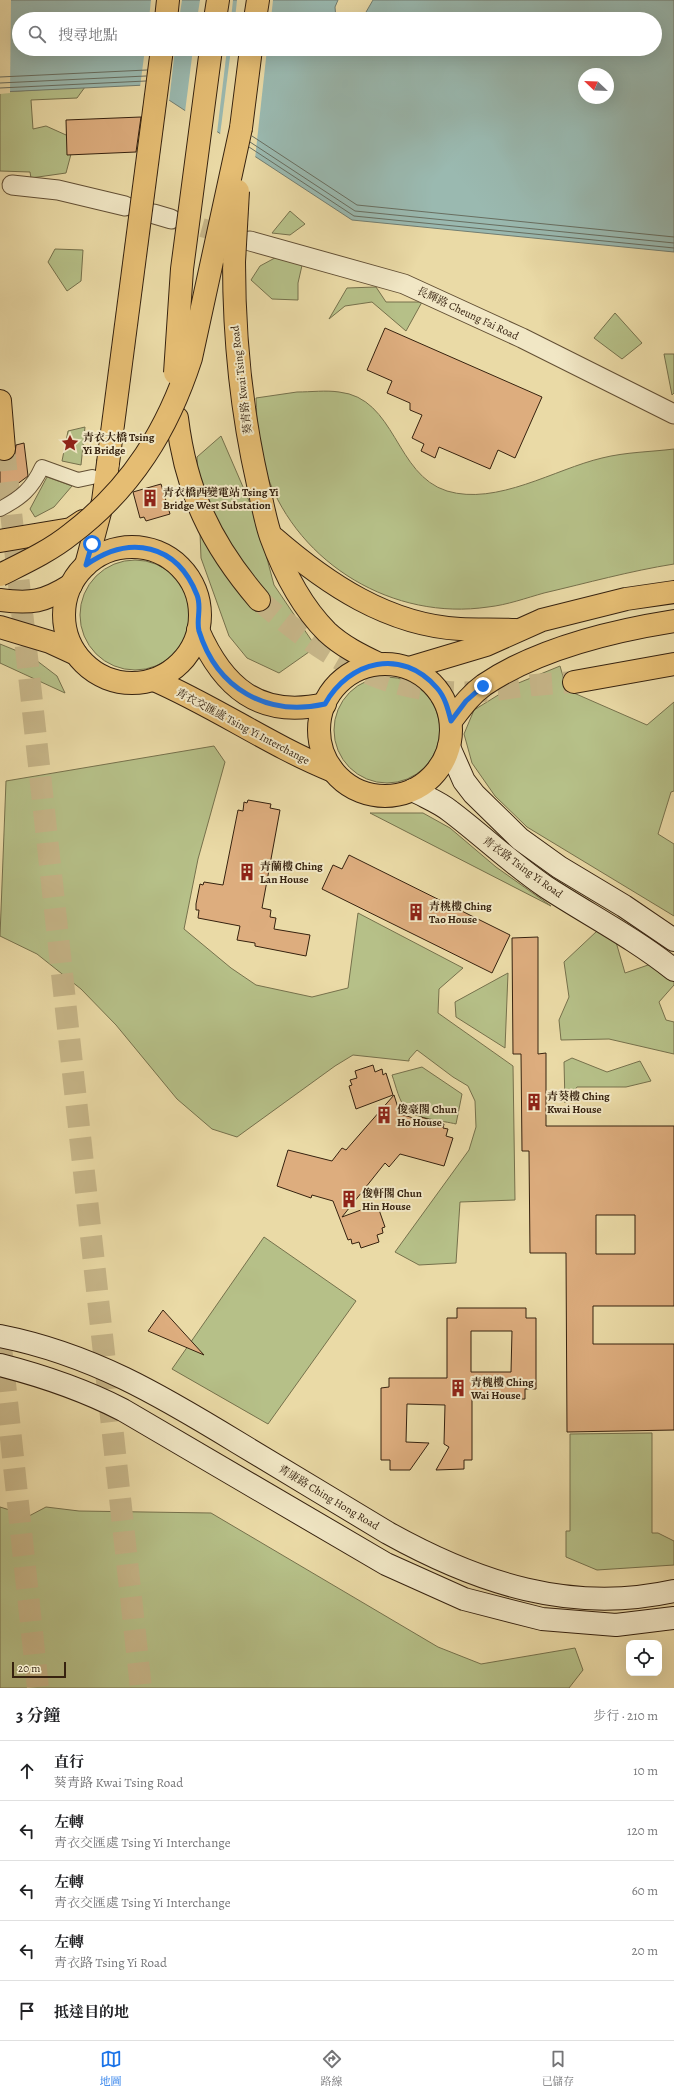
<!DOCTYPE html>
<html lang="zh-TW">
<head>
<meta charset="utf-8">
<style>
  body { margin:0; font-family:Alegreya,"Noto Serif TC",serif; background:#f6f6f6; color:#202124 }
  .controls { position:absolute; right:12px; bottom:12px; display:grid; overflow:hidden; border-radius:8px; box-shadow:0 4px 16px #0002 }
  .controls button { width:36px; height:36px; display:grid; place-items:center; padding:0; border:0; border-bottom:1px solid #e0e0e0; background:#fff; color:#202124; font:20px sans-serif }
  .compass { position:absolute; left:578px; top:68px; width:36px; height:36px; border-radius:50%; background:#fff; box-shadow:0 4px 16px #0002; rotate:293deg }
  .scale { position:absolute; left:12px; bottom:10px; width:54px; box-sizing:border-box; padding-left:4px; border:2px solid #36220f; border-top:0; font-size:11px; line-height:14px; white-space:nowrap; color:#36220f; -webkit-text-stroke:3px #f1e7c5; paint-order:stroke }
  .stop { position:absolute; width:12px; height:12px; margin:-9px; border:3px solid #1a73e8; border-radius:50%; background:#fff }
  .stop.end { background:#1a73e8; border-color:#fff; box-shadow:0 1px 4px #0008 }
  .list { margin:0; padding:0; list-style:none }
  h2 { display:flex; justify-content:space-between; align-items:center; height:52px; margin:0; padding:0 16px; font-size:17px }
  h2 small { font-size:13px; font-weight:400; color:#757577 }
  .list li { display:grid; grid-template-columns:26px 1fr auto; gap:12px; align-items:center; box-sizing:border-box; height:60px; padding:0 16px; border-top:1px solid #e0e0e0 }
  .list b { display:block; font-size:15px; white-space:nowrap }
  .list p { margin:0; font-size:13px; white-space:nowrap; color:#757577 }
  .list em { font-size:13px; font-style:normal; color:#757577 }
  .icon { flex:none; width:22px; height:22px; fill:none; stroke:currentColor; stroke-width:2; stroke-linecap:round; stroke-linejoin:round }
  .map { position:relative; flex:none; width:674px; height:1688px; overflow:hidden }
  .search { position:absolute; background:#fff; box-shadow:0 4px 16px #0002; left:12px; right:12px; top:12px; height:44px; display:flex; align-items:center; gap:10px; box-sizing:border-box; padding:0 14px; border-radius:22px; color:#757577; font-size:15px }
  .sheet { height:352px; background:#fff }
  nav { display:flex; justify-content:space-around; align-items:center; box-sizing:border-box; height:56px; border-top:1px solid #e0e0e0; background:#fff; font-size:11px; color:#757577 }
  nav a { display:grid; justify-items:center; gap:2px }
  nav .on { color:#1a73e8 }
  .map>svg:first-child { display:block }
  .green { fill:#b6c088; stroke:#76714c }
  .water { fill:#9ab9b0; stroke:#727d70; fill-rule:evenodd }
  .pier { fill:#eadaa6 }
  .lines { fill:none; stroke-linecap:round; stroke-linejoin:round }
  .shore { stroke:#686e60; stroke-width:1 }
  .building { fill:#ddad7e; stroke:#36220f; fill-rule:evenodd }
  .minor-tunnel { stroke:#c6b588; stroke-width:19; stroke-dasharray:19 10; stroke-linecap:butt }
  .primary-tunnel { stroke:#c6b588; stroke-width:22; stroke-dasharray:22 11; stroke-linecap:butt }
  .motorway-tunnel { stroke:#c6b588; stroke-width:22; stroke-dasharray:22 11; stroke-linecap:butt }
  .pedestrian-casing { stroke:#635035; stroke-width:16 }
  .minor-casing { stroke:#635035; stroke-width:21 }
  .secondary-casing { stroke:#36220f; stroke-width:24 }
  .primary-casing { stroke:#36220f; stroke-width:24 }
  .motorway-casing { stroke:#36220f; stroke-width:24 }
  .pedestrian { stroke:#f1e7c5; stroke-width:14 }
  .minor { stroke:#f1e7c5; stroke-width:19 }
  .secondary { stroke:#f1e7c5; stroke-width:22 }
  .primary { stroke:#e5bd73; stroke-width:22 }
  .motorway { stroke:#e5bd73; stroke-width:22 }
  .primary-bridge-casing { stroke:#36220f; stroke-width:24; stroke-linecap:butt }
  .primary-bridge { stroke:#e5bd73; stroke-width:22 }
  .route { stroke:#1a73e8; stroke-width:5 }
  .labels { text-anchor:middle; stroke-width:4; stroke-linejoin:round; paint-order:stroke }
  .street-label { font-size:11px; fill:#36220f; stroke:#f1e7c5 }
  .poi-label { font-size:11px; font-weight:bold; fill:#36220f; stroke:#f1e7c5; text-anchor:start }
</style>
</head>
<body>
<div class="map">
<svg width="674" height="1688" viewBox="0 0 674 1688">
  <rect width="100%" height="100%" fill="#eadaa6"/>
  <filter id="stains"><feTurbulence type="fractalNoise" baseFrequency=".005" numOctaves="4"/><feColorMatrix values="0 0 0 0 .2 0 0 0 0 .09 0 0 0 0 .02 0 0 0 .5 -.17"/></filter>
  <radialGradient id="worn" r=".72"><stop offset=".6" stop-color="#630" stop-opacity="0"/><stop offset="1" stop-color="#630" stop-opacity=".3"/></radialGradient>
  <g class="green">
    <path d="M85 87 77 98 31 100 33 129 46 126 75 139 66 173 31 178 30 172 0 171V92Z"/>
    <path d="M290 211 305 224 290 235 272 233Z"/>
    <path d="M55 249 83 250 81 281 67 291 48 262Z"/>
    <path d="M284 253 303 261 298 283V300L272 299 251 280 260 266Z"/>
    <path d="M376 287 386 302H422L406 331 372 302 345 306 329 319 347 288Z"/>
    <path d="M615 313 642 343 622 359 594 338Z"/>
    <path d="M664 354H674V393L672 395Z"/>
    <path d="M297 392C311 392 326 390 339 392 396 398 395 475 447 491 497 506 555 469 602 458 626 452 650 452 674 449V564C630 571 587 583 544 593 526 598 507 605 488 607 394 621 299 565 267 475 258 450 257 424 256 398Z"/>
    <path d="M85 427 81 465 62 461 68 431Z"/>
    <path d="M221 436 256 517 274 585 316 647 279 673 247 658 229 636 201 558 197 457Z"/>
    <path d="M47 477 72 486 54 507 35 517 30 509Z"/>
    <circle cx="135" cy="615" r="55"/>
    <path d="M0 644 32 657 57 676 65 693 0 663Z"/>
    <path d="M560 666 567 690 647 725 674 702V791L671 792 658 834 674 844V916L527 827 495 796 472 763 464 734 474 710 516 684Z"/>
    <circle cx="387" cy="730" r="53"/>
    <path d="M214 746 225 762 198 859 184 929 231 968 256 985 312 997 348 988 358 913 463 968 439 989 438 1013 513 1066 515 1200 460 1202 456 1263 419 1265 395 1252 469 1150 476 1127 475 1101 468 1086 453 1077 417 1050 409 1059V1061L353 1055 335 1066 237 1137 212 1129 177 1099 116 1025 81 989 37 954 0 936 6 781Z"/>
    <path d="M370 813H423L450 828 496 867 551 906Z"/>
    <path d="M597 931 614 935 625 973 651 964 674 980V985L659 1002 666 1020 674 1022V1054L609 1039 561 1040 559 1020 569 997 564 962Z"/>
    <path d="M508 973 505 1048 456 1017 455 1002Z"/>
    <path d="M572 1058 607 1072 640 1061 651 1081 626 1087H577L565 1103 564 1062Z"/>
    <path d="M422 1067 462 1094 456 1124C444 1121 414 1118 407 1110 399 1102 396 1086 392 1075Z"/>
    <path d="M264 1237 356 1301 268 1424 172 1369Z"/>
    <path d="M652 1433V1533H658L674 1541V1565L597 1570 566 1557V1531H570V1434Z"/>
    <path d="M0 1507 29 1516 46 1507 79 1511 211 1513 438 1647 481 1664 575 1648 583 1670 569 1688H0Z"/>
  </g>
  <path class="water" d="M0 0H338L335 7 336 19H19V49H655V19H362L373 0H674V252L352 220 146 85 0 92ZM584 74H608V98H584Z"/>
  <g class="pier">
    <path d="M0 0H11L10 93 0 94Z"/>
    <path d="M151 0H182L179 19H149Z"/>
    <path d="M200 0H233L231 19H197Z"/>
    <path d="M237 0H273L271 19H235Z"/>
    <path d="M145 49H175L169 102 146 87H140Z"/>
    <path d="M193 49H227L217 133 185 112Z"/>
    <path d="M231 49H267L255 159 220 135Z"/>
  </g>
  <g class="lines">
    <g class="shore">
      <path d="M0 77 147 70"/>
      <path d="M0 83 146 76"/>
      <path d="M0 88 146 81"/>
      <path d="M252 136 357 205 674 237"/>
      <path d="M250 142 355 211 674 243"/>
      <path d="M249 147 354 216 674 248"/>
    </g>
  </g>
  <g class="building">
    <path d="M141 117 136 152 67 155 66 120Z"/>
    <path d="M385 328 542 397 515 458 498 450 490 469 439 447 435 458 421 451 424 444 412 438 422 415 410 410V403L387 393 392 381 367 370Z"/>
    <path d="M24 443 28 476 0 497V461H5L11 459 15 454 16 445Z"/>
    <path d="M161 484 170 514 146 521 144 517 140 518 133 492Z"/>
    <path d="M248 800 271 804 270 808 280 810 262 908 271 910 270 917 276 918 274 929 310 935 306 956 255 946V943L237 940 240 926 198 918 199 910H196V904L200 884 203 885 204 882 223 885 238 810 243 811 244 802 247 803Z"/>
    <path d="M349 855 510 935 492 973 322 889 333 865 342 869Z"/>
    <path d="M538 937V1054L546 1053V1126H674V1306H593V1344H674V1430L567 1432 566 1253H530L529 1151H522L521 1054H513L512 938ZM596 1215H635V1254H596Z"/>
    <path d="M373 1065 375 1072 382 1069 383 1075 386 1073 393 1095 356 1109 349 1086 352 1085 350 1080 357 1078 355 1071Z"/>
    <path d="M394 1095 400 1114 420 1120 421 1117 444 1124 443 1128 448 1129 446 1136 453 1138 444 1166 400 1154 389 1167 385 1163 342 1217 377 1204 385 1227 382 1228 383 1233 377 1235 379 1242 361 1248 359 1242 352 1244 351 1239 348 1240 333 1201 312 1195 311 1198 277 1186 288 1150 332 1161 342 1148 346 1150Z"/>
    <path d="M457 1308H526V1318H536V1389H525V1399H472V1460H464V1469L436 1470 449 1447 444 1444 445 1405 407 1404 406 1442 429 1443 410 1470H390V1460H381V1388L389 1387V1378H447V1318H457ZM471 1331H512L511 1372H471Z"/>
    <path d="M163 1310 204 1355 148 1331Z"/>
  </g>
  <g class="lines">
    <path class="minor-tunnel" d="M174 220 233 236"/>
    <path class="primary-tunnel" d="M259 600C317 650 370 687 449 692 475 694 500 689 525 686 541 684 558 683 574 682"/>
    <g class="motorway-tunnel">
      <path d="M4 449 141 1688"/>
      <path d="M0 1337 38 1688"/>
    </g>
    <g class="pedestrian-casing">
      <path id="pedestrian" d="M0 509C21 498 32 489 42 467L78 480 92 477"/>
    </g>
    <g class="minor-casing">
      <g id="minor">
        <path d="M12 185 58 190 125 206"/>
        <path d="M154 214 171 219"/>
        <path d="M250 241 404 284 522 338 674 414"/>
      </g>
    </g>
    <g class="secondary-casing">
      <g id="secondary">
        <path d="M449 747 464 781 474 794 520 839 559 867 624 906 674 940"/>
        <path d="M413 790C425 797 439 802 450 811 483 836 512 864 546 887 589 915 634 938 674 970"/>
        <path d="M0 1336C91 1354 160 1395 237 1442 287 1472 338 1503 388 1533 478 1583 571 1614 674 1591"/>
        <path d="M0 1365C43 1376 84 1390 123 1410L386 1564 464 1599 542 1619 616 1625 674 1618"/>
      </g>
    </g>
    <g class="primary-casing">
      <g id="primary">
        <path d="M166 19 168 0"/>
        <path d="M215 19 218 0"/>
        <path d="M255 19 258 0"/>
        <path d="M241 128 251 49"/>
        <path d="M234 262C234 337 241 410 258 484 262 501 265 520 271 537 283 570 302 607 327 632 342 646 360 655 379 664"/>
        <path d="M177 418C186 492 211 544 259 600"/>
        <path d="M274 538C327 584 388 625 460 629 478 630 496 629 515 630"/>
        <path d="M0 541 71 529 83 521"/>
        <circle cx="132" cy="615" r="68"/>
        <path d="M86 565 103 501 108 463"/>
        <path d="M0 600C31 604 44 602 71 585"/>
        <path d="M0 627 50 642 76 654"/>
        <path d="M198 630C223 687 259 719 325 704"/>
        <circle cx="385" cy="730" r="66"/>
        <path d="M409 668 486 645 542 620 626 599 674 592"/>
        <path d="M154 680C216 707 271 746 333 771"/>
        <path d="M574 682 674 664"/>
        <path d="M451 721C461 708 470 695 484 685 537 649 611 631 674 621"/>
      </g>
    </g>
    <g class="motorway-casing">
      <path id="motorway" d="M0 401 4 449"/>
    </g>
    <use href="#pedestrian" class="pedestrian"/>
    <use href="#minor" class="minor"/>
    <use href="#secondary" class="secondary"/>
    <use href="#primary" class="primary"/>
    <use href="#motorway" class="motorway"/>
    <g class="primary-bridge-casing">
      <g id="primary-bridge">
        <path d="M234 262 238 191"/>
        <path d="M175 373 182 269 211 49"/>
        <path d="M108 463 162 49"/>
        <path d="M0 575C24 563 50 551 71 534 132 488 168 429 191 358L241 128"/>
      </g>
    </g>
    <use href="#primary-bridge" class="primary-bridge"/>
  </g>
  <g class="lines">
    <path class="route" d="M92 544 86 565C130 534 177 544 197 595 202 607 196 620 199 631 217 689 267 717 325 704 349 661 402 647 437 688 445 697 448 709 451 721L466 701 483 686"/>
  </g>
  <defs>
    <g id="sight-bare" transform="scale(1.38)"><path d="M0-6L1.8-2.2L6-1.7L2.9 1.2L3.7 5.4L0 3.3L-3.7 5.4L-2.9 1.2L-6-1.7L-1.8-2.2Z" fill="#8f2418" stroke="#f1e7c5" stroke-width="2.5" paint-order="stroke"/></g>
    <g id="building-bare" transform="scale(1.38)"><path d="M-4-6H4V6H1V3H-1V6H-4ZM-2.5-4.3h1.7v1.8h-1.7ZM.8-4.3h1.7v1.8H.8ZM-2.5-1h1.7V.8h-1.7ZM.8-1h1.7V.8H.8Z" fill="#8f2418" stroke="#f1e7c5" stroke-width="2.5" paint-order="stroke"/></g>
  </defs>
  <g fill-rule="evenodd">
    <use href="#sight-bare" x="70" y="443"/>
    <use href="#building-bare" x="150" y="498"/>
    <use href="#building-bare" x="247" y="872"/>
    <use href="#building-bare" x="416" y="912"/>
    <use href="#building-bare" x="534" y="1102"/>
    <use href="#building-bare" x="384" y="1115"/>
    <use href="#building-bare" x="349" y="1199"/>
    <use href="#building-bare" x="458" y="1388"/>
  </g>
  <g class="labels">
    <g class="street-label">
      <text transform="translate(468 313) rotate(25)" y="4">長輝路 Cheung Fai Road</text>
      <text transform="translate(241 380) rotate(-97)" y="4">葵青路 Kwai Tsing Road</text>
      <text transform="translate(243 726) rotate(28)" y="4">青衣交匯處 Tsing Yi Interchange</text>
      <text transform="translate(523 867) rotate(36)" y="4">青衣路 Tsing Yi Road</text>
      <text transform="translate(329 1497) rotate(31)" y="4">青康路 Ching Hong Road</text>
    </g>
    <g class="poi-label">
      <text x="83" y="441">青衣大橋 Tsing<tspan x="83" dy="13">Yi Bridge</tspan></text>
      <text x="163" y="496">青衣橋西變電站 Tsing Yi<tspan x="163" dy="13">Bridge West Substation</tspan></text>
      <text x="260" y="870">青蘭樓 Ching<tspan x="260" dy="13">Lan House</tspan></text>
      <text x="429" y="910">青桃樓 Ching<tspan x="429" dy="13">Tao House</tspan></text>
      <text x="547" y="1100">青葵樓 Ching<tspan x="547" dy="13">Kwai House</tspan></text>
      <text x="397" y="1113">俊豪閣 Chun<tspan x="397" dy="13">Ho House</tspan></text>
      <text x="362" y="1197">俊軒閣 Chun<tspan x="362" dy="13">Hin House</tspan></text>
      <text x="471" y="1386">青槐樓 Ching<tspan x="471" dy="13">Wai House</tspan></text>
    </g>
  </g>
  <rect width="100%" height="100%" filter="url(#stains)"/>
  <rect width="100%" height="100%" fill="url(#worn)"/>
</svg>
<div class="controls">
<button><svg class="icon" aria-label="locate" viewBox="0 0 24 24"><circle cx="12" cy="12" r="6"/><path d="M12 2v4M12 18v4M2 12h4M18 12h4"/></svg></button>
</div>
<svg class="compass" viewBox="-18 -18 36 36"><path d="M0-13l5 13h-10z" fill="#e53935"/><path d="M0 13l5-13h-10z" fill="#757577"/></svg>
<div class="scale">20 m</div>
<div class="stop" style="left:92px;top:544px"></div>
<div class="stop end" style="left:483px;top:686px"></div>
<div class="search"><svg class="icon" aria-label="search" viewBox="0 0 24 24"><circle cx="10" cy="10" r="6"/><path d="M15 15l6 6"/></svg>搜尋地點</div>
</div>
<section class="sheet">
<h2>3 分鐘<small>步行 · 210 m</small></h2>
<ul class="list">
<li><svg class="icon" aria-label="ahead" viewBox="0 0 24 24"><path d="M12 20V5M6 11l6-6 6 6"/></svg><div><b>直行</b><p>葵青路 Kwai Tsing Road</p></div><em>10 m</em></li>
<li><svg class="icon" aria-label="left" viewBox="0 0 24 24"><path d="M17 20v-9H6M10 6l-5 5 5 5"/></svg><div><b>左轉</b><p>青衣交匯處 Tsing Yi Interchange</p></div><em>120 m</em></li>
<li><svg class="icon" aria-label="left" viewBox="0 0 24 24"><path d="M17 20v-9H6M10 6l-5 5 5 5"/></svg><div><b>左轉</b><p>青衣交匯處 Tsing Yi Interchange</p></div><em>60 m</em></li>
<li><svg class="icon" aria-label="left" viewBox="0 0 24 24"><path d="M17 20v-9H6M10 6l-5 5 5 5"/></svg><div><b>左轉</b><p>青衣路 Tsing Yi Road</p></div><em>20 m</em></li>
<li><svg class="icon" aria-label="arrive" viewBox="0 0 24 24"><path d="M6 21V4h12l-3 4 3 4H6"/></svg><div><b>抵達目的地</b></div></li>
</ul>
</section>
<nav>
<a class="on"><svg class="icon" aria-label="map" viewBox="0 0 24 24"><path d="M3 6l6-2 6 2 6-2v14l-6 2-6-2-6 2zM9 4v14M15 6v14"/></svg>地圖</a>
<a><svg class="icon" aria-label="directions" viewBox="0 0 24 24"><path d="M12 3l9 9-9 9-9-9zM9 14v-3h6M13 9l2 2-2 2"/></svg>路線</a>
<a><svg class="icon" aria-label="saved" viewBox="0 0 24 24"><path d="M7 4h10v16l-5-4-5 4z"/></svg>已儲存</a>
</nav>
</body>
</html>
